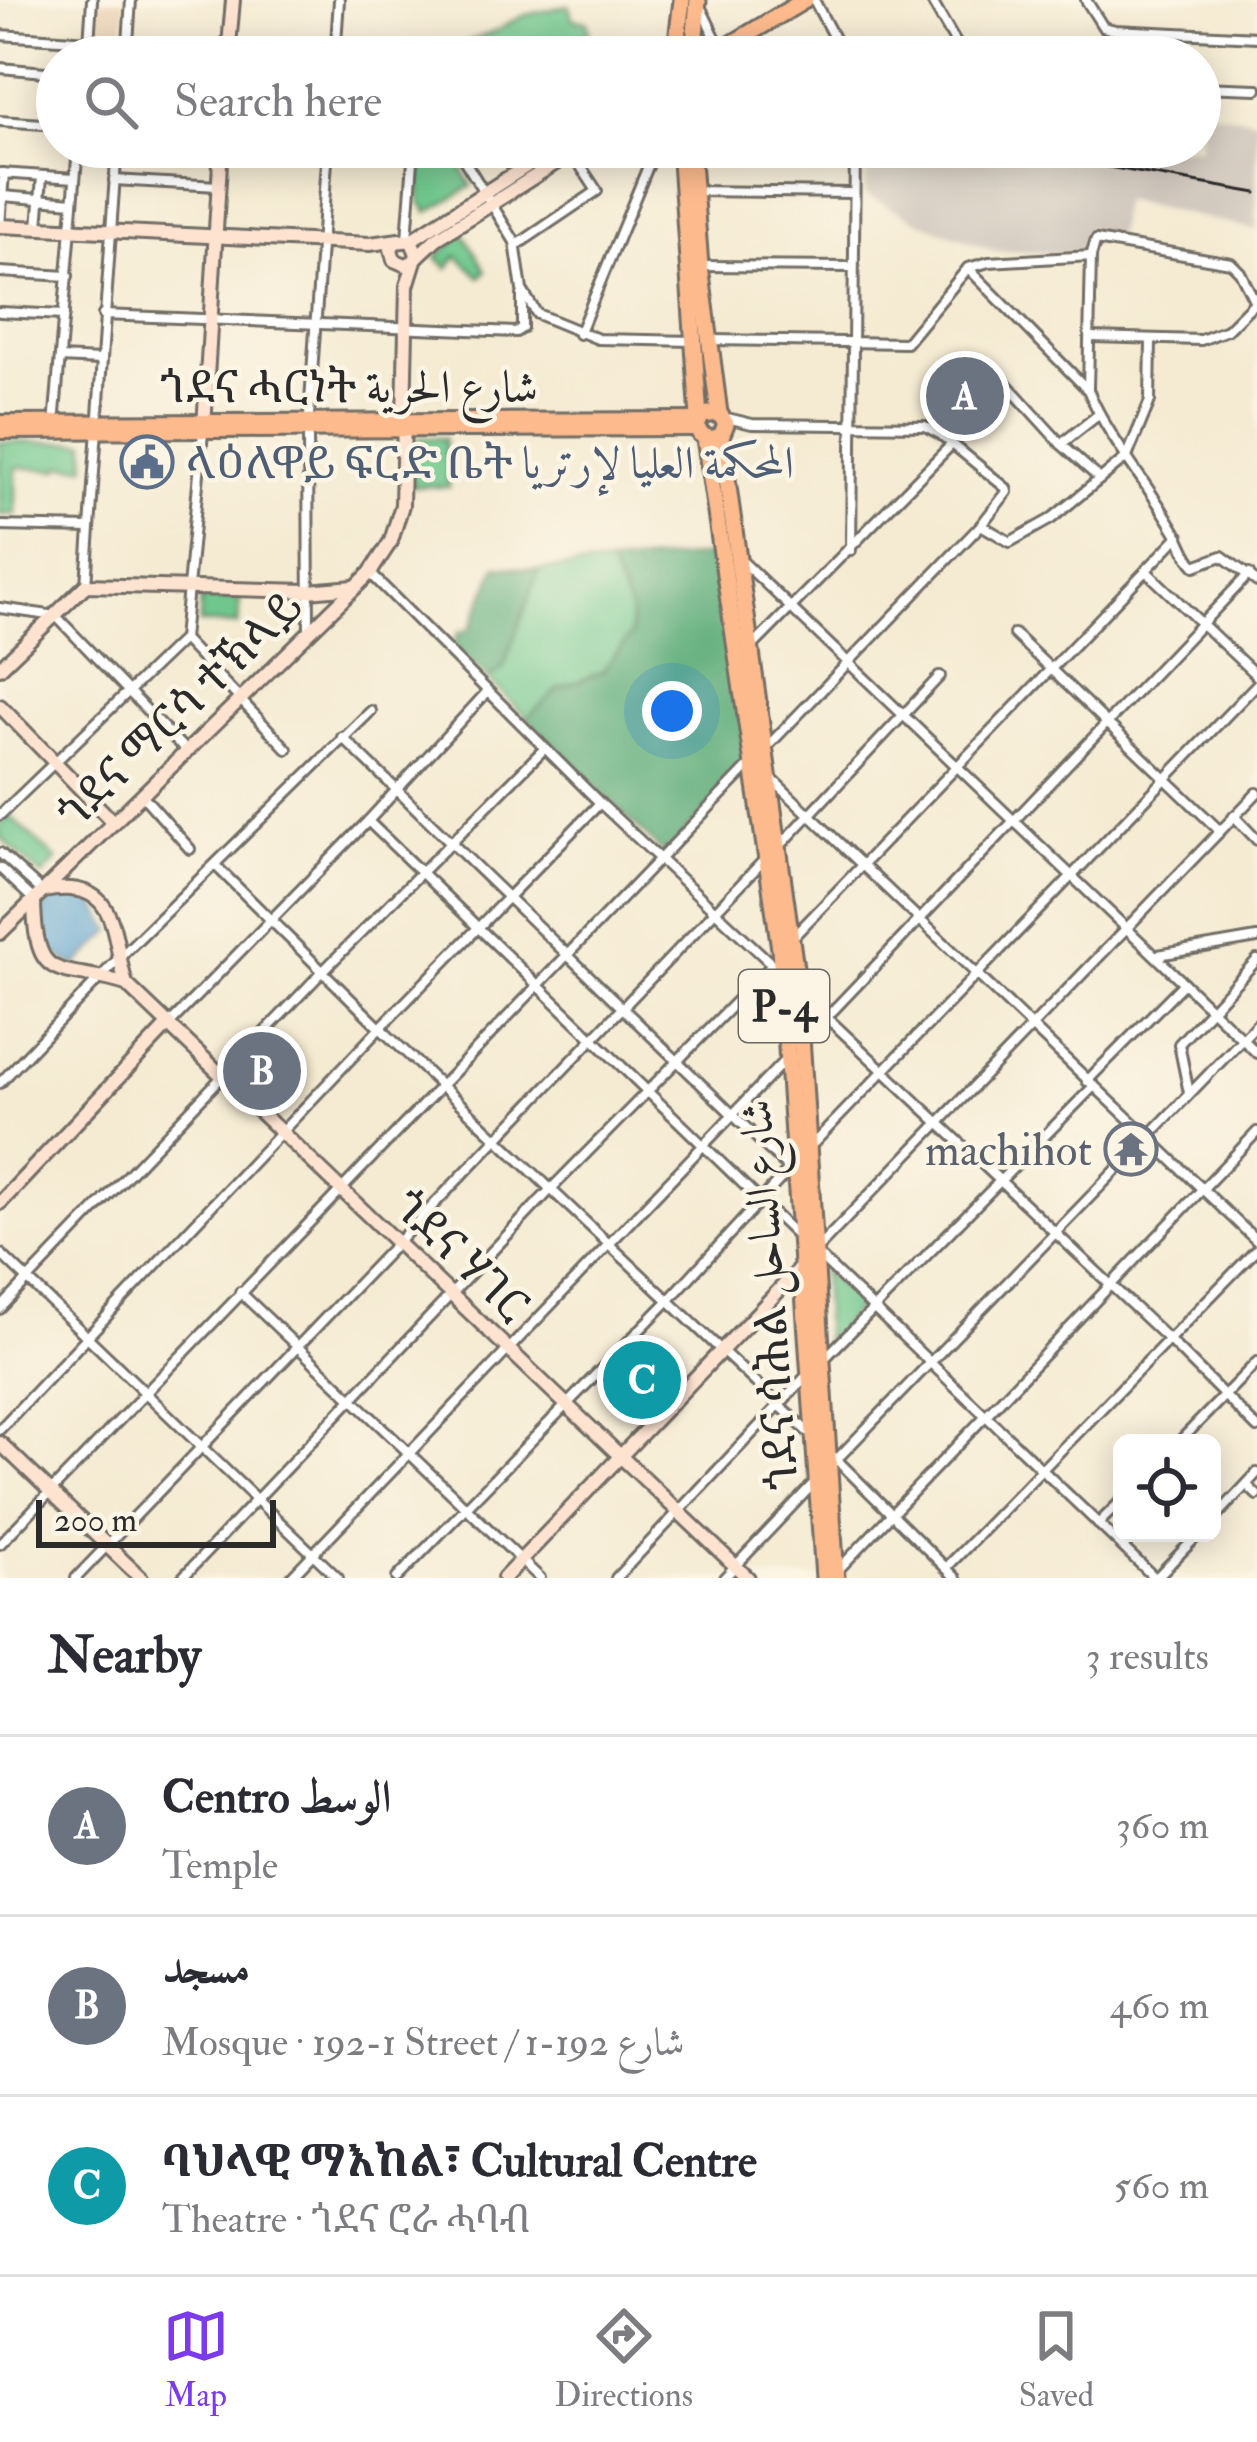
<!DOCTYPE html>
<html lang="en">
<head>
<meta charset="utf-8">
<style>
  body { margin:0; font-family:"IM FELL Double Pica",Amiri,"Noto Serif Ethiopic",serif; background:#f2f2f3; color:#2b2b33 }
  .controls { position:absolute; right:36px; bottom:36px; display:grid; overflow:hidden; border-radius:18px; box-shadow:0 6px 30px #0003 }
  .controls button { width:108px; height:108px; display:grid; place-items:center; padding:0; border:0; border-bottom:3px solid #e1e1e2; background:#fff; color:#2b2b33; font:60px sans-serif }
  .scale { position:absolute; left:36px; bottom:30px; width:240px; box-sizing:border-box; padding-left:12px; border:6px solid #2b2b2b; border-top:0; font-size:33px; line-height:42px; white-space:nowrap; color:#2b2b2b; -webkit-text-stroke:9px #fcf5e5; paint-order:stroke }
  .you { position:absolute; left:672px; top:711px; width:42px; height:42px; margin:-30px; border:9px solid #fff; border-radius:50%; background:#1a73e8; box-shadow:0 0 0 18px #1a73e833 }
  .badge { display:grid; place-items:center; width:78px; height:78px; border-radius:50%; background:#7c3aed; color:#fff; font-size:39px; font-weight:700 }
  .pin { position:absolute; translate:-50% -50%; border:6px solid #fff; box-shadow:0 3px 12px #0006 }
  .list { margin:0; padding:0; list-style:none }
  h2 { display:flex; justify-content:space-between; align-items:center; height:156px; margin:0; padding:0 48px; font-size:51px }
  h2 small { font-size:39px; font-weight:400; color:#7c7c81 }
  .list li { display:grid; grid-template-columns:78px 1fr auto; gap:36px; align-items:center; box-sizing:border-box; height:180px; padding:0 48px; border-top:3px solid #e1e1e2 }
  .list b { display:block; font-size:45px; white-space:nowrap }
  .list p { margin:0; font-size:39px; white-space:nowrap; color:#7c7c81 }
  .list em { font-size:39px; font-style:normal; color:#7c7c81 }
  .icon { flex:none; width:66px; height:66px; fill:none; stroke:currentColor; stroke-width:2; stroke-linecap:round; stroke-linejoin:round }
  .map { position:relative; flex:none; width:1257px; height:1578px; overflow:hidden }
  .search { position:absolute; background:#fff; box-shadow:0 6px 30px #0003; left:36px; right:36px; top:36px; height:132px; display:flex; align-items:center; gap:30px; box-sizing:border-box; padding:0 42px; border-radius:66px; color:#7c7c81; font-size:45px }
  .sheet { height:696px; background:#fff }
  nav { display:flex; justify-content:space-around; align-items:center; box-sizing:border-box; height:168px; border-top:3px solid #e1e1e2; background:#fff; font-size:33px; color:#7c7c81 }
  nav a { display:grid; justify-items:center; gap:6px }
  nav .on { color:#7c3aed }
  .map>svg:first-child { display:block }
  .built { fill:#eed6bb }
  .industrial { fill:#ccc2b9 }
  .green { fill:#70c78d; stroke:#4e795c; stroke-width:3 }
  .forest { fill:#5cac78; stroke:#446c52; stroke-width:3 }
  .water { fill:#59a2d0; stroke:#42667e; stroke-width:3 }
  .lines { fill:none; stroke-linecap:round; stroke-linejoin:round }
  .street-casing { stroke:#726e66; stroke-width:14 }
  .secondary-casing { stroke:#726e66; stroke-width:18 }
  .primary-casing { stroke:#726e66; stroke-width:18 }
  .highway-casing { stroke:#726e66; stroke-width:21 }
  .street { stroke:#fff; stroke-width:8 }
  .secondary { stroke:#fee3d1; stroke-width:12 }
  .primary { stroke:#fcba8d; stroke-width:12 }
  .highway { stroke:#fcba8d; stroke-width:15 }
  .rail { stroke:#2b2b2b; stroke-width:3 }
  .labels { text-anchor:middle; stroke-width:9; stroke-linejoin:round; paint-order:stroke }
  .shield { fill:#fcf5e5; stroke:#6a6863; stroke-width:3 }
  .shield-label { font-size:42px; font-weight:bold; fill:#2b2b2b }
  .street-label { font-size:45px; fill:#2b2b2b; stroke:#fcf5e5 }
  .service-label { font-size:45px; fill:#4e5e75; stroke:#fcf5e5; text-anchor:start }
  .worship-label { font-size:45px; fill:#5b616d; stroke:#fcf5e5; text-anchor:end }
</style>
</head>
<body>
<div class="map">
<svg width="1257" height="1578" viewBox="0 0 1257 1578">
  <rect width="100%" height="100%" fill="#fcf5e5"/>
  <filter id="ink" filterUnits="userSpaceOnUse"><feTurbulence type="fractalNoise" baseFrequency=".00833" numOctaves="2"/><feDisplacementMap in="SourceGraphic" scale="24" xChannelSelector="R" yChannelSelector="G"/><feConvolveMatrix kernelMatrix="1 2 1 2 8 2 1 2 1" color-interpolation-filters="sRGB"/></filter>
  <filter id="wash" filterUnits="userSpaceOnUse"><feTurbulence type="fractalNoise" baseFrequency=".004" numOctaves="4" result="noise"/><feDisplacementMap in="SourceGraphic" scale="48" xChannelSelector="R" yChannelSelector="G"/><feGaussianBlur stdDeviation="2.7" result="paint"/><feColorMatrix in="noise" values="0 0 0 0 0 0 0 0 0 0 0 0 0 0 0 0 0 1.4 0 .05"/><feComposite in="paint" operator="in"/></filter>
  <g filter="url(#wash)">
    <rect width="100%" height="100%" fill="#f5ebd3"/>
    <path class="built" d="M97 0H125L123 30 96 28Z"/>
    <path class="industrial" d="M1200 109 1257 120V230L1122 200 1116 240 1094 235 1083 250 1076 254 994 251 917 221 865 194 869 147H1200Z"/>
    <g class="green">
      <path d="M569 5 572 19 587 21 590 33 562 44 550 57H426L492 33 523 16Z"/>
      <path d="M422 147H448L472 186 428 212 420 201Z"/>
      <path d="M464 234 486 271 480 277 457 256 448 268 436 257Z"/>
      <path d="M419 438H444L449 487 412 486V446Z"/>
      <path d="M0 442H86V466H60L59 470 16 467V514L0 515Z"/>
      <path d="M609 564 631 612V635L602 672 558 689 527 718 488 679 503 668 539 570Z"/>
      <path d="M201 597 240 599 238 625 200 623Z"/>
      <path d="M9 815 57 860 42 876 0 837V825Z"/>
      <path d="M822 1270 861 1305 825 1342Z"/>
    </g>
    <g class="forest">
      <path d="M712 555 753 762 664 854 527 718 558 689 602 672 631 635V612L609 564Z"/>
      <path d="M497 566 539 570 503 668 488 679 453 647 458 633 470 629Z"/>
    </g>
    <path class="water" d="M59 893 94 902 112 931 76 966C50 954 41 940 40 911Z"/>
  </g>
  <g filter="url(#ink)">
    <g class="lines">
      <g class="street-casing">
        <g id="street">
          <path d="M814 0 844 57"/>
          <path d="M931 0 964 57"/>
          <path d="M1086 0 1103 27 1115 30 1257 37"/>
          <path d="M700 6 721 49 767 57"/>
          <path d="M0 35 327 57"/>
          <path d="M88 57 92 0"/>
          <path d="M127 57 131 0"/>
          <path d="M335 57 339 0"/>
          <path d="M1154 57 1157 33"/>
          <path d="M0 68 57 73"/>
          <path d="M1200 87 1257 89"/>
          <path d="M0 121 57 125"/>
          <path d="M456 147 515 242 522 290 537 314 598 339 695 341"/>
          <path d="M0 173 75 178"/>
          <path d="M114 180 218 186"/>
          <path d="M692 191 852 193"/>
          <path d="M3 196 73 202"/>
          <path d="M0 226 4 173"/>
          <path d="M38 228 42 176"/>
          <path d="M407 239 414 147"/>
          <path d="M517 245 597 191 568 147"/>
          <path d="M1091 256 1096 240 1231 263 1240 272 1257 306"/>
          <path d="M697 266 852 267"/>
          <path d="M968 268 989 262 1091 256 1088 388"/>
          <path d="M0 272 68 276"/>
          <path d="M0 312 64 315"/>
          <path d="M103 315 516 332 522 328V295"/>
          <path d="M579 334 649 164 662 154 682 150"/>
          <path d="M1091 337 1201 340 1227 330 1254 303"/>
          <path d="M710 340 906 343 968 268 1088 390C1110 441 1148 484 1176 532 1183 544 1185 556 1195 566L1222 556 1257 582"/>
          <path d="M60 358 100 360"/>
          <path d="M1002 379 1061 444 1100 479"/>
          <path d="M727 418 752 424 925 426 940 434 1006 488 1007 492 981 525 766 748"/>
          <path d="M54 425 78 147"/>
          <path d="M1061 444 1098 415"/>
          <path d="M981 525 1010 542 1051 519 1127 457 1150 401 1151 340"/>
          <path d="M0 526 90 528"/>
          <path d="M851 550 855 147"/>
          <path d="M742 561 1257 1053"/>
          <path d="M1147 572 1257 676"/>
          <path d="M370 573 600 803 777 969"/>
          <path d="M86 585 117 147"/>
          <path d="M0 608 56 616 186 751"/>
          <path d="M309 631 308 430 328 147"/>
          <path d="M1014 634 1220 831"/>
          <path d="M183 639 203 432"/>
          <path d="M183 639 287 749"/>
          <path d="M753 646 952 444"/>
          <path d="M342 737 789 1169"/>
          <path d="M772 779 1257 1241"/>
          <path d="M143 796 190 849"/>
          <path d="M0 815 183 639"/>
          <path d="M1234 816 1257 840"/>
          <path d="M368 821 798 1237"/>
          <path d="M780 846 940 676"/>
          <path d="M0 853 42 891"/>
          <path d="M216 866 380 1028 809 1433"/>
          <path d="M0 868 34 900"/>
          <path d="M793 937 1179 536"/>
          <path d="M1158 955 1257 938"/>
          <path d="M801 993 1168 1339 1257 1428"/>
          <path d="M169 1024 368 821 487 692"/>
          <path d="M803 1042 1249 574"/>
          <path d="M1087 1081 1184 983"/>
          <path d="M0 1083 118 959 371 711"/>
          <path d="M1189 1093 1179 1044 1257 960"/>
          <path d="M809 1148 1257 684"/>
          <path d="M816 1250 1257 793"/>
          <path d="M0 1253 338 1578"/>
          <path d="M818 1255 1155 1578"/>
          <path d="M240 1292 540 1578"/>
          <path d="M0 1309 323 971 545 748"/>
          <path d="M824 1359 1093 1087"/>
          <path d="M0 1429 380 1028 600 803"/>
          <path d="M1178 1443 1257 1362"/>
          <path d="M829 1452 956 1578"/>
          <path d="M837 1459 1257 1024"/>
          <path d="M1247 1485 1257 1495"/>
          <path d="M1212 1521 1257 1473"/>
          <path d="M1098 1524 1122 1500"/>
          <path d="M0 1544 752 763"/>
          <path d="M946 1568 1257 1249"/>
          <path d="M839 1569 1257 1132"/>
          <path d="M76 1578 764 860"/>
          <path d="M182 1578 551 1189 772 965"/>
          <path d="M290 1578 784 1061"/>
          <path d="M397 1578 668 1301 795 1163"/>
          <path d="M616 1578 809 1373"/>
          <path d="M724 1578 814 1483"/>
          <path d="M1156 1578 1200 1533"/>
        </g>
      </g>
      <g class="secondary-casing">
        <g id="secondary">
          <path d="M228 57 233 0"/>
          <path d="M0 226 370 244 399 240"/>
          <path d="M411 240 556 147"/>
          <path d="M417 257 436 239 581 147"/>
          <path d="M204 427 221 147"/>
          <path d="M0 668 86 585 308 591 354 587"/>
          <path d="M0 706 114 823"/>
          <path d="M43 891C121 876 111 936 126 984"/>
          <path d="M34 900C35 989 60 963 126 984L748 1578"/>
          <path d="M0 933 370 573 391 541 402 505 407 286 417 254 411 240 395 242 391 249 394 260 406 265 414 261"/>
          <path d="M0 1203 169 1024"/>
          <path d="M0 1443 141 1578"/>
          <path d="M504 1578 806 1262"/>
        </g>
      </g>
      <g class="primary-casing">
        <g id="primary">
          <path d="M0 422 698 419"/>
          <path d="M0 432 698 429"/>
        </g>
      </g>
      <g class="highway-casing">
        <g id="highway">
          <path d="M675 57 682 0"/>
          <path d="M693 57 698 0"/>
          <path d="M710 57 805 0"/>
          <path d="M680 147 699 418"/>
          <path d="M691 147 700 266 719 413"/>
          <path d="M721 436 711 439 700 434 697 426 702 415 719 413 726 424 721 436 798 990 836 1578"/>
          <path d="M705 438 780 949 824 1578"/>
        </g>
      </g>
      <use href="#street" class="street"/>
      <use href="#secondary" class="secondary"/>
      <use href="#primary" class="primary"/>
      <use href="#highway" class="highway"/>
      <path class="rail" d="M994 147 1257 193"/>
    </g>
  </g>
  <defs>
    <g id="civic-ring" transform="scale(2.7)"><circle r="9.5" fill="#fcf5e5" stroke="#5c6f8a" stroke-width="1.5"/><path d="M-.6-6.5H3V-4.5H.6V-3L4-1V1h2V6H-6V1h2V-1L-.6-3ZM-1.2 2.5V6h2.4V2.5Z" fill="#5c6f8a"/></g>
    <g id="temple-ring" transform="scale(2.7)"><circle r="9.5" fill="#fcf5e5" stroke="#6b7280" stroke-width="1.5"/><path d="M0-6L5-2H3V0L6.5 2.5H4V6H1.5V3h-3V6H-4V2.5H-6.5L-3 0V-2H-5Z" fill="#6b7280"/></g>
  </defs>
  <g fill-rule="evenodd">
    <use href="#civic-ring" x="147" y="462"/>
    <use href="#temple-ring" x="1131" y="1149"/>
  </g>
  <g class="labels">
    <rect class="shield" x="739" y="970" width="90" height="72" rx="9"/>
    <g class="shield-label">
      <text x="784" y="1021">P-4</text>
    </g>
    <g class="street-label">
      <text x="349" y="402">ጎደና ሓርነት شارع الحرية</text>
      <text transform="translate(179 709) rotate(-44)" y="16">ጎደና ማርሳ ተኽላይ</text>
      <text transform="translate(462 1255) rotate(44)" y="16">ጎደና ሃገር</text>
      <text transform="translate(768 1295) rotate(-94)" y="16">ጎደና ሳሕል شارع الساحل</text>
    </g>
    <g class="service-label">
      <text x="186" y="478">ላዕለዋይ ፍርድ ቤት المحكمة العليا لإرتريا</text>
    </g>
    <g class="worship-label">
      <text x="1092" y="1165">machihot</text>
    </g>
  </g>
</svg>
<div class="controls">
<button><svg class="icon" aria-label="locate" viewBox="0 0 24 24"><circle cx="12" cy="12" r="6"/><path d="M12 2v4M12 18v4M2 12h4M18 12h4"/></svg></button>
</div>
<div class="scale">200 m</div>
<div class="you"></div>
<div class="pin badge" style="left:965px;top:396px;background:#6b7280">A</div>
<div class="pin badge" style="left:262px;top:1071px;background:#6b7280">B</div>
<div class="pin badge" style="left:642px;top:1380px;background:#0f9aa8">C</div>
<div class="search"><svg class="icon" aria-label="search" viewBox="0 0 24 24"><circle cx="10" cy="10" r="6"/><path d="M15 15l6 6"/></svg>Search here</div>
</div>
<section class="sheet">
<h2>Nearby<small>3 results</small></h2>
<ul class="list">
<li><span class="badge" style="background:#6b7280">A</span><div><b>Centro الوسط</b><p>Temple</p></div><em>360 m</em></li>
<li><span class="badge" style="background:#6b7280">B</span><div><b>مسجد</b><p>Mosque · 192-1 Street / شارع 192-1</p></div><em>460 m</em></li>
<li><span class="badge" style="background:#0f9aa8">C</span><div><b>ባህላዊ ማእከል፣ Cultural Centre</b><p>Theatre · ጎደና ሮራ ሓባብ</p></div><em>560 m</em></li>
</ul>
</section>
<nav>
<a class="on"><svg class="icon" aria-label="map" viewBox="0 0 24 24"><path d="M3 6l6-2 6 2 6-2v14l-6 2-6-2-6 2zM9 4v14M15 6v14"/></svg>Map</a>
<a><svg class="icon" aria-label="directions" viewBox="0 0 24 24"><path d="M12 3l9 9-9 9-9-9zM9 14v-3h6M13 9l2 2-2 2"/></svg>Directions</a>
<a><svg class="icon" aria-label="saved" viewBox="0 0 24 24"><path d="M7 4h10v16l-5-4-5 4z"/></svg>Saved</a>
</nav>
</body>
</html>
